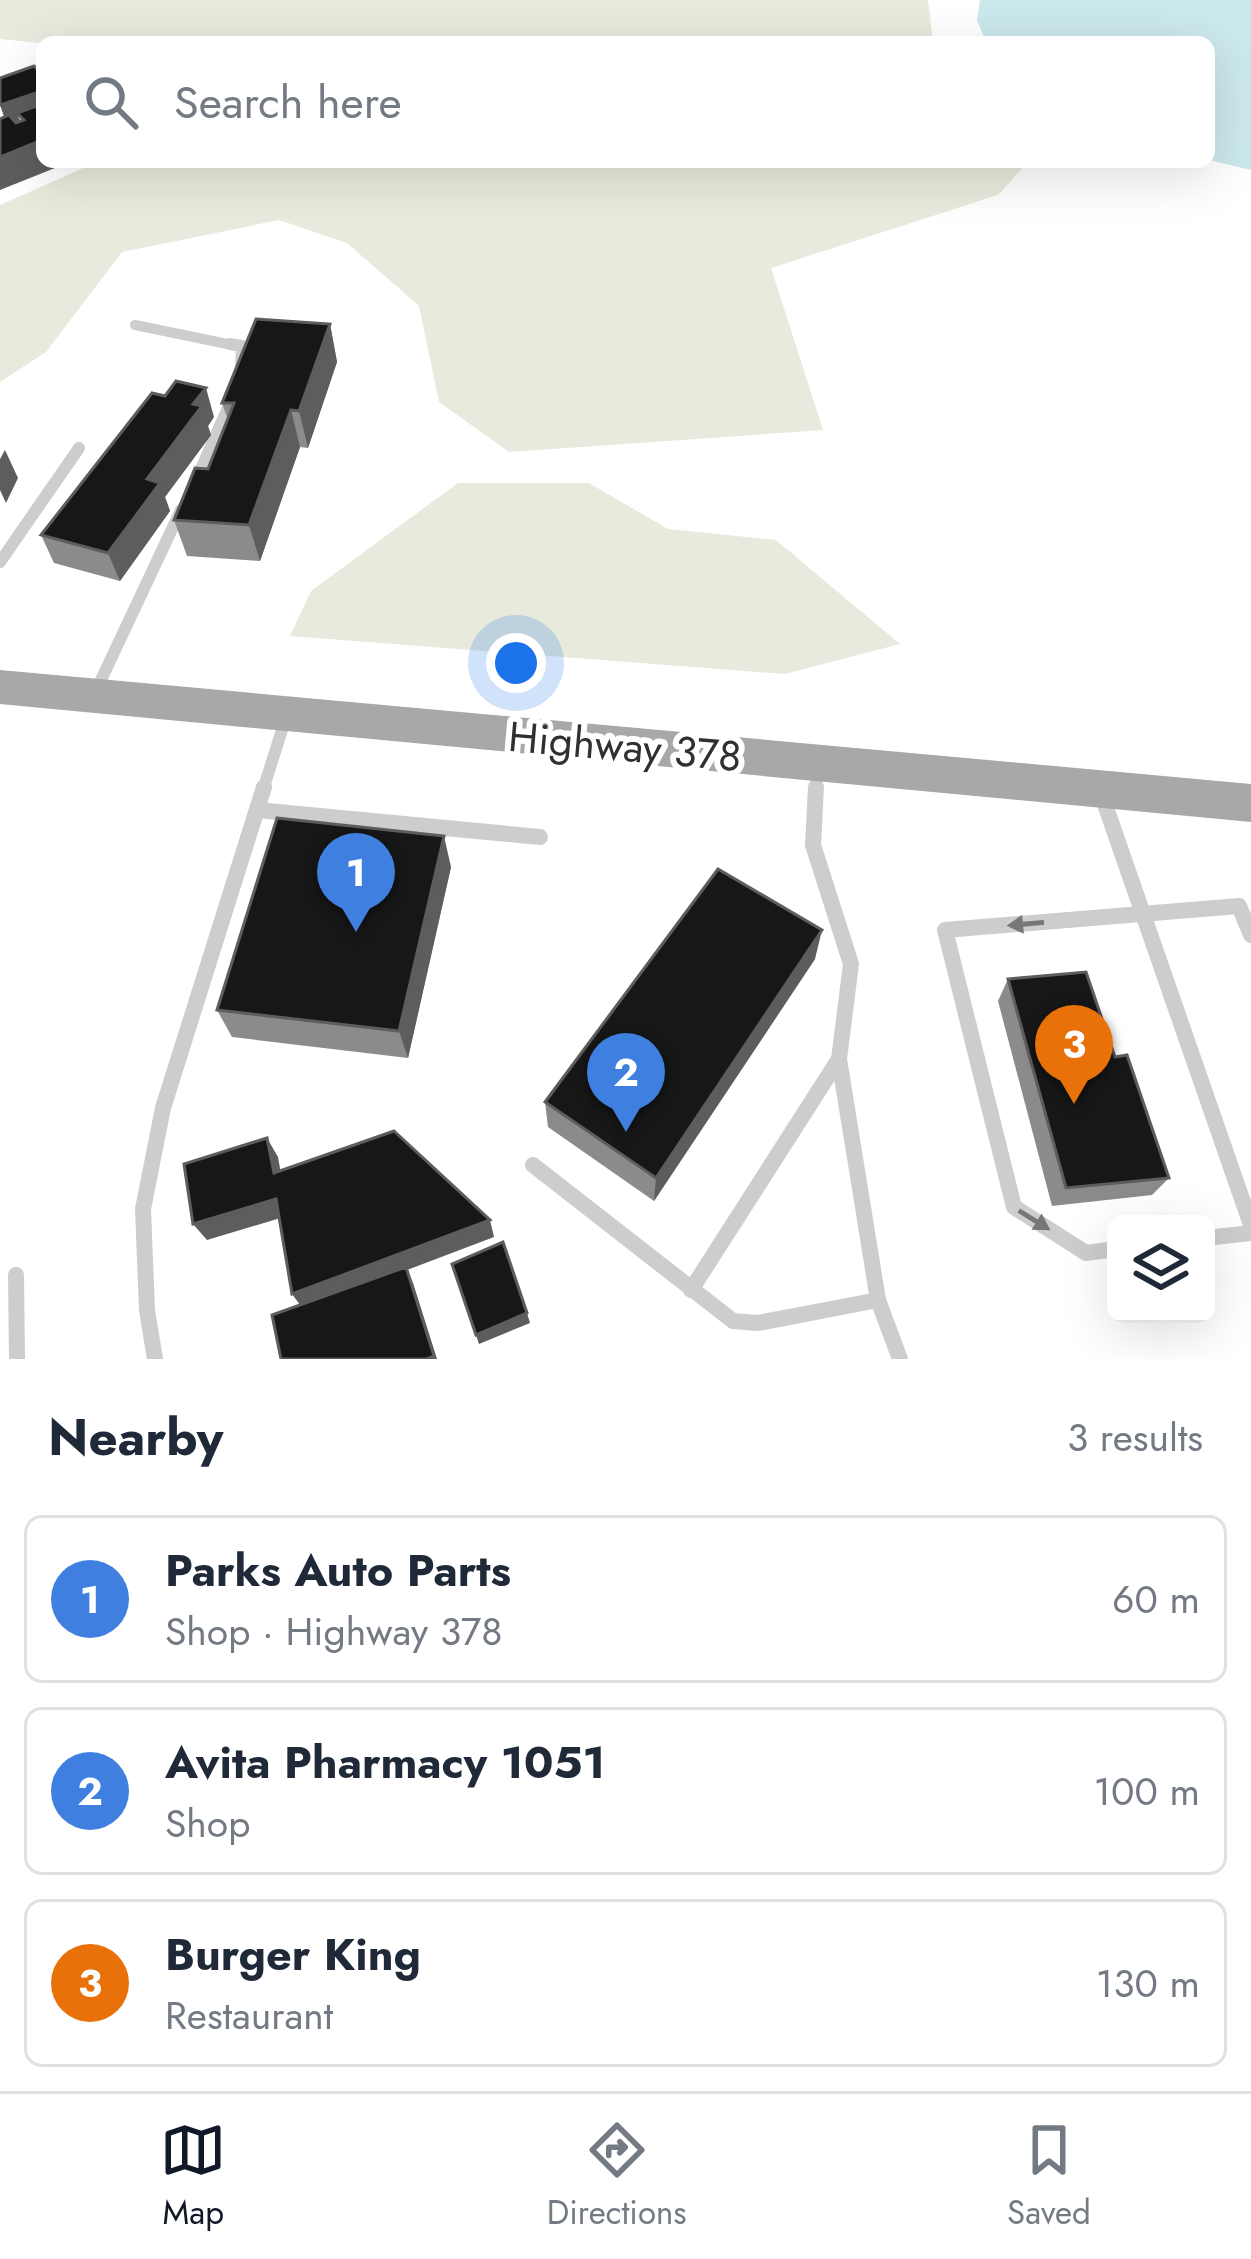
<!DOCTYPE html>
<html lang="en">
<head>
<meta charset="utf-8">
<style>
  body { margin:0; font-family:Jost,sans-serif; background:#f6f6f7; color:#1f2937 }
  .controls { position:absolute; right:36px; bottom:36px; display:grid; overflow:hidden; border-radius:18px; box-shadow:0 12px 48px #0002 }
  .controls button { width:108px; height:108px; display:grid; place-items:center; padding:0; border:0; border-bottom:3px solid #e0e1e3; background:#fff; color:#1f2937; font:60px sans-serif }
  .you { position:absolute; left:516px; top:663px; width:42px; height:42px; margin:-30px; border:9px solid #fff; border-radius:50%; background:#1a73e8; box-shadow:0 0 0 18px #1a73e833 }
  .badge { display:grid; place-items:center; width:78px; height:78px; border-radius:50%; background:#111827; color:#fff; font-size:39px; font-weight:700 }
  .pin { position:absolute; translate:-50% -99px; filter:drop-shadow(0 3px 6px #0008) }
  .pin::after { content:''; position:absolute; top:63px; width:42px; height:36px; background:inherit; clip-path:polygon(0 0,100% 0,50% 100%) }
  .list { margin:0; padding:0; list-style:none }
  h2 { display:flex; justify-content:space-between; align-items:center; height:156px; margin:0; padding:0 48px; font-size:51px }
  h2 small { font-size:39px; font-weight:400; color:#747a83 }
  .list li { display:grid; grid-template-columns:78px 1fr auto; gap:36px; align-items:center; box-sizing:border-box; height:168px; margin:0 24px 24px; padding:0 24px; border:3px solid #e0e1e3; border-radius:18px }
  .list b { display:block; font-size:45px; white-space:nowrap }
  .list p { margin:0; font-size:39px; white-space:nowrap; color:#747a83 }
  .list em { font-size:39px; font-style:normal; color:#747a83 }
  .icon { flex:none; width:66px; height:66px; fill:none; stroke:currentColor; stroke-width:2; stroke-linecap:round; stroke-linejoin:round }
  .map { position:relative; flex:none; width:1251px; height:1359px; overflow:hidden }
  .search { position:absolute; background:#fff; box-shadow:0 12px 48px #0002; left:36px; right:36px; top:36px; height:132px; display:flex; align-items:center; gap:30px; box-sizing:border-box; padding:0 42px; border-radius:18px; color:#747a83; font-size:45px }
  .sheet { height:732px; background:#fff }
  nav { display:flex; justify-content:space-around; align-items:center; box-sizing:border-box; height:168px; border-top:3px solid #e0e1e3; background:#fff; font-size:33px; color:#747a83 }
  nav a { display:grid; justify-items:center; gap:6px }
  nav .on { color:#111827 }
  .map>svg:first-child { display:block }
  .green { fill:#e7eadc }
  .water { fill:#cbe8ec }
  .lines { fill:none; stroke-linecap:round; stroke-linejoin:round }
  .lane-far2 { stroke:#cdcdcd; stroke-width:10 }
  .lane-far1 { stroke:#cdcdcd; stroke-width:12 }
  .lane { stroke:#cdcdcd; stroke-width:16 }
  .primary { fill:#a8a8a8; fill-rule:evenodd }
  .wall { fill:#8b8b8b }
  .shaded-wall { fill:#5d5d5d }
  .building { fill:#171717; stroke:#5d5d5d; stroke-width:3 }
  .oneway { fill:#777 }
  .labels { text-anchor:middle; stroke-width:12; stroke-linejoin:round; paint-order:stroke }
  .street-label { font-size:42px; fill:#303030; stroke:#fff }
</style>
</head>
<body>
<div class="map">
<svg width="1251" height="1359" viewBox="0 0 1251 1359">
  <rect width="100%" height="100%" fill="#fff"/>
  <g class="green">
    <path d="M0 0H928L933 42 42 43 0 39Z"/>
    <path d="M97 162H1028L998 195 771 268 823 430 509 452 439 402 419 306 347 243 279 220 122 252 46 352 0 382V205Z"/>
    <path d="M458 483H589L668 529 776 540 900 644 785 674 290 636 311 591Z"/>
  </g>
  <path class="water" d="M980 0H1251V170L1209 160V42H986L977 20Z"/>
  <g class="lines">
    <path class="lane-far2" d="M135 325 242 347"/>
    <g class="lane-far1">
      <path d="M230 344 242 346 241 368"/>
      <path d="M194 485 231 401"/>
      <path d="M0 562 79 448"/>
      <path d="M94 695 181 510"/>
      <path d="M263 790 287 714"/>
      <path d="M816 790 817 767"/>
    </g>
    <g class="lane">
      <path d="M816 787 813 845 851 964 839 1059 878 1300 900 1359"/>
      <path d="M1101 793 1251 1225"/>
      <path d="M257 810 540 837"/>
      <path d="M533 1165 733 1321 758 1323 878 1300"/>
      <path d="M1206 1238 1251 1233"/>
      <path d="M1116 1249 1086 1253 1014 1207 945 930 1239 906 1251 935"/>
      <path d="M16 1275 17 1359"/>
      <path d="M691 1290 839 1059"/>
      <path d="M155 1359 147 1310 143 1209 163 1108 264 787"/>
    </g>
    <path class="primary" d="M0 670 1251 784V822L0 704Z"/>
  </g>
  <g class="wall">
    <path d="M330 324 337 362 308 448 300 447 260 561 187 556 174 520 208 469 228 420 222 403Z"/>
    <path d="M214 417 208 426 211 435 165 497 170 511 120 581 54 563 41 535Z"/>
    <path d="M451 867 408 1058 232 1037 217 1010Z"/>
    <path d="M815 959 654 1201 548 1127 545 1102Z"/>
    <path d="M1008 979 1115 1057 1169 1178 1152 1195 1052 1206 998 1001Z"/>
  </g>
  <g class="shaded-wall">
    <path d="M42 91V112L17 113 20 120 7 125 0 105Z"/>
    <path d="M42 140V162H70L0 190V157Z"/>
    <path d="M330 324 337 362 308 448 299 411Z"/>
    <path d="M206 388 214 417 208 426 211 435 165 497 170 511 120 581 108 553 147 479 193 404Z"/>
    <path d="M291 410 300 447 260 561 249 525Z"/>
    <path d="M5 450 18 478 6 503 0 490V459Z"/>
    <path d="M444 836 451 867 408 1058 399 1031Z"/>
    <path d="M822 930 815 959 654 1201 656 1178Z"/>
    <path d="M267 1138 278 1157 284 1191 274 1173Z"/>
    <path d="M276 1199 287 1216 207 1240 193 1224Z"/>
    <path d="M490 1220 494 1237 407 1270 413 1283 437 1359H427L303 1309 292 1294Z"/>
    <path d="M527 1313 530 1323 479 1344 476 1335Z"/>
  </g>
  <g class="building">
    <path d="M34 66 42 74V91L0 105V78Z"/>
    <path d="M42 104V140L0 157V119L9 115 16 123 24 120 17 113Z"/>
    <path d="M256 319 330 324 299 411 291 410 249 525 174 520 195 468 208 469 234 403H222Z"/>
    <path d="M176 381 206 388 193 404 202 406 147 479 160 483 108 553 41 535 152 393 165 396Z"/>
    <path d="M277 818 444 836 399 1031 217 1010Z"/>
    <path d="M718 869 822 930 656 1178 545 1102Z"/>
    <path d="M1086 972 1115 1057 1127 1055 1169 1178 1066 1188 1008 979Z"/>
    <path d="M394 1131 490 1220 292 1294 276 1199 193 1224 184 1164 267 1138 274 1173Z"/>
    <path d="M503 1242 527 1313 476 1335 452 1264Z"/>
    <path d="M406 1267 434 1356 427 1359H281L272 1315Z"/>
  </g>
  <defs><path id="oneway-solid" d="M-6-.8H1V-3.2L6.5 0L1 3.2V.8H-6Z" transform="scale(3)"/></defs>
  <g class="oneway">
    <use href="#oneway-solid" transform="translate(1026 924) rotate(175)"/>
    <use href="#oneway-solid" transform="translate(1034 1220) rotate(32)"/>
  </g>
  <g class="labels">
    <g class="street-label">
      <text transform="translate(625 746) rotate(5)" y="15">Highway 378</text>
    </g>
  </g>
</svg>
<div class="controls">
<button><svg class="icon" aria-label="layers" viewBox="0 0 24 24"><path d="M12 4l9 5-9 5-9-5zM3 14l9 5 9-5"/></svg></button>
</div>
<div class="you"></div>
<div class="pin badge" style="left:356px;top:932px;background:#3f7fe0">1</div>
<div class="pin badge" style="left:626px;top:1132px;background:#3f7fe0">2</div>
<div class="pin badge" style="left:1074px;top:1104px;background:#e8710a">3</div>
<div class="search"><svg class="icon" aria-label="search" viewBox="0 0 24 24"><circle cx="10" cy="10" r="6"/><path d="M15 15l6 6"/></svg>Search here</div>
</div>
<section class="sheet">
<h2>Nearby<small>3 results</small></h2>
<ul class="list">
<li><span class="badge" style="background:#3f7fe0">1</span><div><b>Parks Auto Parts</b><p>Shop · Highway 378</p></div><em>60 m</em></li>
<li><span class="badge" style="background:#3f7fe0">2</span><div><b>Avita Pharmacy 1051</b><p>Shop</p></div><em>100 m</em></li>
<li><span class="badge" style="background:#e8710a">3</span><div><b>Burger King</b><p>Restaurant</p></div><em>130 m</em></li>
</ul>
</section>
<nav>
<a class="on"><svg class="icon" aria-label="map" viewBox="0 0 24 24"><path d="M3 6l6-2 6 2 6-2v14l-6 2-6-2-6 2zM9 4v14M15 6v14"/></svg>Map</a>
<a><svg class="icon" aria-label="directions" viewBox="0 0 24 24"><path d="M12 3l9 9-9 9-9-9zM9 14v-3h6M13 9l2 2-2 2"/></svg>Directions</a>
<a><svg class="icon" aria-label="saved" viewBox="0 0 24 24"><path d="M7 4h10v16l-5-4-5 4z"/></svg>Saved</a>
</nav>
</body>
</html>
